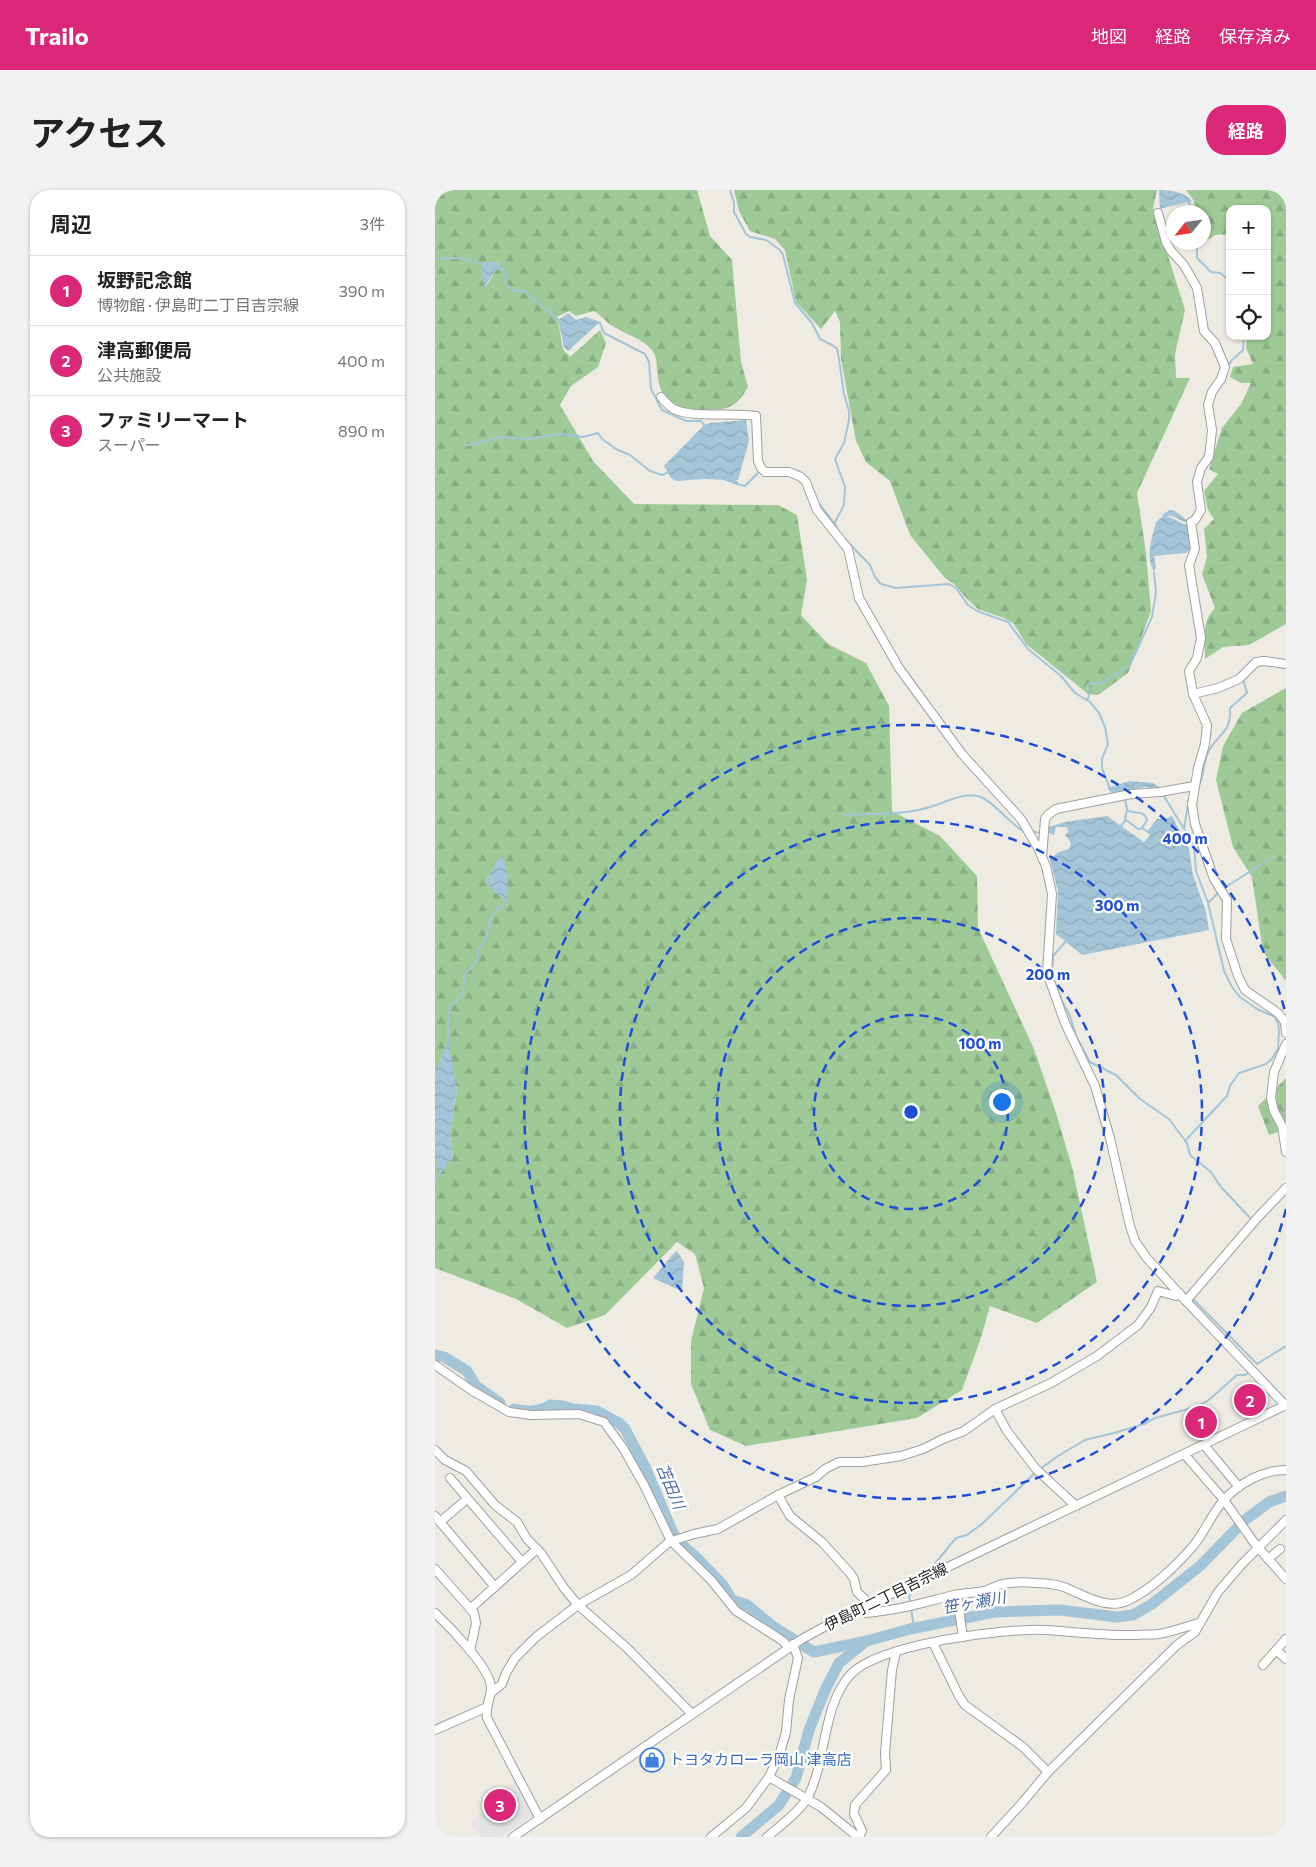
<!DOCTYPE html>
<html lang="ja">
<head>
<meta charset="utf-8">
<style>
  body { margin:0; font-family:Commissioner,"Noto Sans JP",sans-serif; background:#f2f2f2; color:#222 }
  .controls { position:absolute; right:15px; top:15px; display:grid; overflow:hidden; border-radius:10px; box-shadow:0 1px 4px #0004 }
  .controls button { width:45px; height:45px; display:grid; place-items:center; padding:0; border:0; border-bottom:1px solid #e0e0e0; background:#fff; color:#222; font:25px sans-serif }
  .compass { position:absolute; left:731px; top:15px; width:45px; height:45px; border-radius:50%; background:#fff; box-shadow:0 1px 4px #0004; rotate:240deg }
  .you { position:absolute; left:566px; top:911px; width:18px; height:18px; margin:-12px; border:4px solid #fff; border-radius:50%; background:#1a73e8; box-shadow:0 0 0 8px #1a73e833 }
  .badge { display:grid; place-items:center; width:32px; height:32px; border-radius:50%; background:#db2777; color:#fff; font-size:16px; font-weight:700 }
  .pin { position:absolute; translate:-50% -50%; border:2px solid #fff; box-shadow:0 1px 5px #0006 }
  .list { margin:0; padding:0; list-style:none }
  h2 { display:flex; justify-content:space-between; align-items:center; height:65px; margin:0; padding:0 20px; font-size:21px }
  h2 small { font-size:16px; font-weight:400; color:#767676 }
  .list li { display:grid; grid-template-columns:32px 1fr auto; gap:15px; align-items:center; box-sizing:border-box; height:70px; padding:0 20px; border-top:1px solid #e0e0e0 }
  .list b { display:block; font-size:19px; white-space:nowrap }
  .list p { margin:0; font-size:16px; white-space:nowrap; color:#767676 }
  .list em { font-size:16px; font-style:normal; color:#767676 }
  .icon { flex:none; width:28px; height:28px; fill:none; stroke:currentColor; stroke-width:2; stroke-linecap:round; stroke-linejoin:round }
  .map { position:relative; flex:none; width:851px; height:1647px; overflow:hidden; border-radius:20px }
  header { display:flex; align-items:center; gap:30px; box-sizing:border-box; height:70px; padding:0 25px; background:#db2777; color:#fff }
  header strong { font-size:24px }
  nav { display:flex; gap:28px; margin-inline-start:auto; font-size:18px }
  .intro { display:flex; align-items:center; justify-content:space-between; box-sizing:border-box; height:120px; padding:0 30px }
  h1 { margin:0; font-size:35px }
  .button { padding:12px 22px; border-radius:20px; background:#db2777; color:#fff; font-size:18px; font-weight:700 }
  main { display:flex; gap:30px; padding:0 30px }
  aside { flex:1; background:#fff; border-radius:20px; box-shadow:0 1px 4px #0004 }
  .map>svg:first-child { display:block }
  .forest { fill:url(#forest-firs); fill-rule:evenodd }
  .parking { fill:#e4e4e4 }
  .water { fill:url(#water-waves) }
  .lines { fill:none; stroke-linecap:round; stroke-linejoin:round }
  .stream { stroke:#a4c5d8; stroke-width:2 }
  .river { stroke:#a4c5d8; stroke-width:11 }
  .minor-casing { stroke:#a0a0a0; stroke-width:10 }
  .minor { stroke:#fff; stroke-width:8 }
  .ring { fill:none; stroke:#1d4ed8; stroke-width:2.5; stroke-dasharray:9 6 }
  .labels { text-anchor:middle; stroke-width:4.5; stroke-linejoin:round; paint-order:stroke }
  .street-label { font-size:15px; fill:#1c1c1c; stroke:#fff }
  .shop-label { font-size:15px; fill:#366cbe; stroke:#fff; text-anchor:start }
  .water-label { font-size:16px; font-style:italic; fill:#4e6da5; stroke:#fff }
  .centre { fill:#1d4ed8; stroke:#fff; stroke-width:2.5 }
  .ring-label { font-size:15px; text-anchor:middle; font-weight:bold; fill:#1d4ed8; stroke:#fff; stroke-width:4.5; stroke-linejoin:round; paint-order:stroke }
</style>
</head>
<body>
<header>
<strong>Trailo</strong>
<nav><a>地図</a><a>経路</a><a>保存済み</a></nav>
</header>
<div class="intro"><h1>アクセス</h1><a class="button">経路</a></div>
<main>
<aside>
<h2>周辺<small>3件</small></h2>
<ul class="list">
<li><span class="badge">1</span><div><b>坂野記念館</b><p>博物館 · 伊島町二丁目吉宗線</p></div><em>390 m</em></li>
<li><span class="badge">2</span><div><b>津高郵便局</b><p>公共施設</p></div><em>400 m</em></li>
<li><span class="badge">3</span><div><b>ファミリーマート</b><p>スーパー</p></div><em>890 m</em></li>
</ul>
</aside>
<div class="map">
<svg width="851" height="1647" viewBox="0 0 851 1647">
  <defs>
    <pattern id="forest-firs" width="22" height="20" patternUnits="userSpaceOnUse" patternTransform="scale(1.25)"><rect width="22" height="20" fill="#9fca98"/><path d="M5 1l3.5 6h-7zM16 11l3.5 6h-7z" fill="#88ad82"/></pattern>
    <pattern id="water-waves" width="16" height="10" patternUnits="userSpaceOnUse" patternTransform="scale(1.25)"><rect width="16" height="10" fill="#a4c5d8"/><path d="M0 5q4-4 8 0t8 0" fill="none" stroke="#8da9b9"/></pattern>
  </defs>
  <rect width="100%" height="100%" fill="#edebe2"/>
  <g class="forest">
    <path d="M0 0H262L275 46 297 70 306 172 313 197C302 216 295 220 273 220 241 218 225 217 222 180 222 173 221 164 216 159 205 147 189 144 176 135 170 131 166 125 159 121L141 126 134 121 122 127 128 159 135 167 165 140 171 153 163 177 136 196 125 215 158 271 199 314 343 315 362 325 372 390 366 425 393 454 431 473 454 516 457 621 505 646 542 686 543 738 599 859 621 923 637 977 662 1092 602 1133 555 1116 546 1148 527 1200 482 1228 311 1256 275 1240 256 1194V1151L269 1098 260 1064 242 1052 170 1125 132 1138 81 1109 0 1078V968L12 970 18 968 15 944 22 900 11 854 8 867 0 883ZM52 71 65 73 63 78 51 96 49 95 48 74ZM58 680 72 683V711L52 689Z"/>
    <path d="M299 0H722L718 18 750 120 740 164 741 188H755L702 303 711 363 716 421 693 483 663 505 653 504 591 454 579 434 569 428 543 419 532 409 519 394 510 388 475 345 455 291 431 272 421 251 406 169 405 132 400 121 386 139 361 112 350 60 340 49 315 41 304 21Z"/>
    <path d="M751 0H851V434L814 455 788 457 770 469C770 451 766 431 780 418L767 384 772 367 769 339 779 329 773 320 769 301 783 284 774 279 787 238 806 214 816 193H806L795 187 798 177 818 174 811 158 812 146H832V19H795V44L780 45 771 51 769 50 768 22H760L759 11Z"/>
    <path d="M851 498V791L828 762 817 687 798 657 781 590 788 556 807 523Z"/>
    <path d="M851 888V939L834 945 823 916Z"/>
  </g>
  <path class="parking" d="M80 1591 98 1625 66 1647H46L36 1633 55 1616 61 1625 77 1614 69 1601Z"/>
  <g class="water">
    <path d="M724 0C735 0 750 2 757 11L725 19Z"/>
    <path d="M52 71 65 73 63 78 49 97 46 81 48 74Z"/>
    <path d="M133 123 141 130 151 127 165 132 133 161 129 157 123 130Z"/>
    <path d="M311 230 314 251 303 290H300L303 292 302 295 289 290 269 289 241 291 236 288 229 276 269 235 275 233Z"/>
    <path d="M735 320 740 321 753 331 754 332C746 333 739 324 732 326L749 334H754L758 358 751 363 719 366 721 377 719 382C710 365 717 349 721 332L727 327 728 324Z"/>
    <path d="M695 591 718 593 727 599 710 597 678 604 672 598Z"/>
    <path d="M672 626 709 652 715 645 712 642 722 629H730L737 626 754 659 758 685 771 722 774 740 647 765 621 744 623 702 615 669 624 662 634 659 636 653 630 645 633 642 632 637H621L619 645 614 643V637L630 632Z"/>
    <path d="M68 665 72 683V711L59 702 51 692 61 672Z"/>
    <path d="M13 851 22 900 15 944 18 968 16 971H12L11 978 5 983 1 975 3 969 0 968V883Z"/>
    <path d="M242 1061 249 1072 247 1101 218 1088 238 1064Z"/>
  </g>
  <g class="lines">
    <g class="stream">
      <path d="M295 0 299 12V22L311 44 315 47 331 50 345 60 348 65 360 113 377 133 385 149 397 155 402 159 403 163 409 204 414 221V230L409 253 400 269 410 297 409 315 399 334"/>
      <path d="M753 10 757 22"/>
      <path d="M760 52 762 56V68L776 82 785 83 795 91"/>
      <path d="M0 69C19 67 31 68 49 75"/>
      <path d="M63 77 70 80 71 94 77 100 90 102 124 130"/>
      <path d="M162 132 165 133 169 143 210 164 214 172 216 199 227 220 251 231H266L271 237"/>
      <path d="M793 177 796 171 808 160 809 146"/>
      <path d="M32 255 40 254 64 247 93 249 126 244 148 247 163 243 167 249 181 259 195 265 215 281 227 285 232 283"/>
      <path d="M358 280 364 281 371 287"/>
      <path d="M302 294 310 296 325 281"/>
      <path d="M381 307C386 320 399 329 404 342"/>
      <path d="M409 348 435 375 440 387 446 394 461 398 514 394 521 398 533 415 542 421 573 432 593 459 626 486 640 503 655 512 664 523 670 537 673 554 667 569V578L675 599"/>
      <path d="M652 510 654 506 652 496 655 493 664 494 694 477 717 427 721 402 719 382"/>
      <path d="M766 514C774 527 779 539 773 554"/>
      <path d="M764 595C769 586 768 575 772 565 781 543 797 545 795 518L812 503 808 489"/>
      <path d="M727 603 759 655 761 681 773 713 789 781 797 797 805 807 822 819 840 827 843 833 844 841 843 859 836 870 831 874 804 883 795 896 792 906 750 951"/>
      <path d="M690 607 692 620 690 629 703 639 707 638 713 642"/>
      <path d="M692 620C700 625 709 619 712 630L707 638"/>
      <path d="M409 625C440 623 471 626 501 615 513 611 532 601 546 607 562 615 573 632 588 641"/>
      <path d="M685 637 691 630"/>
      <path d="M749 638 754 609"/>
      <path d="M595 641 605 643"/>
      <path d="M789 698 835 669"/>
      <path d="M774 712 784 702"/>
      <path d="M631 751 618 766 617 780 619 790 627 811 635 826 641 846 655 872 681 885 705 909 734 929 752 953 755 965 776 982 786 997 817 1030"/>
      <path d="M13 853V825L15 818 28 804 30 784 43 770C42 757 46 758 51 747 57 734 52 723 68 716L70 709"/>
      <path d="M0 992 5 982"/>
      <path d="M756 1107 822 1174 851 1156"/>
      <path d="M605 1279 623 1266 650 1250 679 1243 709 1234 720 1228 764 1216 775 1209 802 1185H810L814 1182"/>
      <path d="M491 1381 498 1376 521 1348 532 1345 548 1333 601 1282"/>
      <path d="M475 1410 474 1407 478 1400"/>
      <path d="M476 1418 479 1438"/>
    </g>
    <g class="river">
      <path d="M0 1165 9 1167 32 1181 41 1196 65 1213"/>
      <path d="M79 1219C90 1222 106 1222 115 1215L128 1216 138 1219 162 1221 184 1233 190 1239 210 1277 238 1343 247 1355 262 1368 288 1395 297 1410 312 1415 340 1438 379 1462 432 1451 475 1439 560 1422 625 1420 682 1427 698 1425 717 1414 765 1376 810 1330 834 1312 851 1306"/>
      <path d="M306 1647 344 1615 361 1588 374 1540 390 1500 404 1473 430 1452"/>
    </g>
    <g class="minor-casing">
      <g id="minor">
        <path d="M723 23 731 52 736 61 749 75 762 98 769 141 780 153 790 177 786 189 777 202 773 215 777 240 774 267 766 278 762 292 766 320 760 330 756 332 760 359 754 375 766 448 762 468 754 481 758 504 772 535 770 554 763 578 757 615 760 634 779 689 792 710 791 749 803 786 810 800 843 823 850 832 851 843"/>
        <path d="M226 207C230 212 234 217 241 220 260 228 298 222 321 226L323 271 326 278 330 282H354L366 287 371 292 382 320 413 359 424 408 464 478 527 564 586 629 603 658 611 676 617 704 612 783 630 833 660 896 675 948 695 1036 700 1051 711 1067 751 1111 850 1215"/>
        <path d="M758 504 783 498 804 489 821 472 829 471 851 474"/>
        <path d="M607 668 610 629 613 625 621 619 696 604 725 602 759 596"/>
        <path d="M851 854 839 882 836 908 839 921 847 936 851 962"/>
        <path d="M751 1111 824 1026 851 998"/>
        <path d="M0 1175 36 1200 74 1222 96 1225 144 1224 169 1232 188 1258 209 1295 236 1351 276 1390 301 1421 348 1451 353 1457"/>
        <path d="M560 1219 572 1241 601 1279 641 1316"/>
        <path d="M769 1255 804 1297"/>
        <path d="M0 1260 10 1270 31 1281 60 1315 82 1332 92 1349 106 1363 129 1398 143 1415 192 1458 257 1524"/>
        <path d="M750 1265 789 1310 820 1354 851 1389"/>
        <path d="M15 1288 87 1372"/>
        <path d="M343 1305 355 1326 387 1352 415 1383 419 1389 422 1402 435 1414"/>
        <path d="M0 1326 60 1397"/>
        <path d="M5 1332 32 1309"/>
        <path d="M833 1369 845 1359"/>
        <path d="M0 1379 39 1423 41 1433 35 1461"/>
        <path d="M522 1405 528 1447"/>
        <path d="M35 1419 102 1359"/>
        <path d="M426 1419 430 1423C461 1421 490 1412 519 1405 529 1403 540 1403 549 1401 556 1399 561 1396 567 1394 578 1392 590 1392 601 1393 614 1393 627 1395 638 1401 654 1408 674 1419 692 1411 716 1400 742 1375 759 1355 770 1341 777 1324 788 1311 804 1293 828 1280 851 1280"/>
        <path d="M0 1423C15 1437 55 1478 56 1497 56 1509 50 1515 52 1528L105 1629"/>
        <path d="M498 1453 524 1506 530 1515 588 1557 613 1582"/>
        <path d="M841 1460 851 1469"/>
        <path d="M828 1475 851 1449"/>
        <path d="M56 1503 67 1494 71 1483 80 1468 101 1447 143 1415 196 1385 234 1352 259 1344 283 1339 343 1305 381 1287 390 1279 404 1272H427L466 1266 488 1259 508 1249 529 1241 560 1219 616 1193 662 1166 703 1135 716 1117 723 1101 741 1106 745 1104"/>
        <path d="M0 1540 50 1518"/>
        <path d="M334 1587 386 1617 423 1647"/>
        <path d="M78 1647 367 1449 400 1431 851 1215"/>
        <path d="M276 1647 311 1618 334 1587 344 1566 351 1542 354 1510 363 1468 358 1454"/>
        <path d="M332 1647C344 1637 365 1621 373 1607 392 1570 387 1513 417 1483 447 1454 568 1438 611 1440 641 1442 671 1446 702 1445 709 1444 717 1445 724 1444 738 1442 751 1436 765 1433"/>
        <path d="M424 1647 427 1641 419 1624 420 1615 451 1580 450 1563 457 1480 461 1462"/>
        <path d="M556 1647 587 1613 613 1582 742 1455 760 1442 783 1402 807 1374 851 1330"/>
      </g>
    </g>
    <use href="#minor" class="minor"/>
  </g>
  <g class="ring">
    <circle cx="476" cy="922" r="97"/>
    <circle cx="476" cy="922" r="194"/>
    <circle cx="476" cy="922" r="291"/>
    <path d="M851 1019A387 387 0 1 1 851 825"/>
  </g>
  <defs>
    <g id="shop-ring" transform="scale(1.25)"><circle r="9.5" fill="#fff" stroke="#3f7fe0" stroke-width="1.5"/><path d="M-5-2.5h2.3a2.7 3.5 0 0 1 5.4 0H5L5.5 6h-11ZM-1.5-2.5h3a1.5 2.3 0 0 0-3 0Z" fill="#3f7fe0"/></g>
  </defs>
  <g fill-rule="evenodd">
    <use href="#shop-ring" x="217" y="1570"/>
  </g>
  <g class="labels">
    <g class="street-label">
      <text transform="translate(451 1407) rotate(-26)" y="5">伊島町二丁目吉宗線</text>
    </g>
    <g class="shop-label">
      <text x="234" y="1575">トヨタカローラ岡山 津高店</text>
    </g>
    <g class="water-label">
      <text transform="translate(236 1296) rotate(67)" y="6">苫田川</text>
      <text transform="translate(539 1412) rotate(-10)" y="6">笹ヶ瀬川</text>
    </g>
  </g>
  <circle cx="476" cy="922" r="8" class="centre"/>
  <g class="ring-label">
    <text x="750" y="654">400 m</text>
    <text x="682" y="721">300 m</text>
    <text x="613" y="790">200 m</text>
    <text x="545" y="859">100 m</text>
  </g>
</svg>
<div class="controls">
<button>+</button>
<button>−</button>
<button><svg class="icon" aria-label="locate" viewBox="0 0 24 24"><circle cx="12" cy="12" r="6"/><path d="M12 2v4M12 18v4M2 12h4M18 12h4"/></svg></button>
</div>
<svg class="compass" viewBox="-18 -18 36 36"><path d="M0-13l5 13h-10z" fill="#e53935"/><path d="M0 13l5-13h-10z" fill="#767676"/></svg>
<div class="you"></div>
<div class="pin badge" style="left:766px;top:1232px">1</div>
<div class="pin badge" style="left:815px;top:1210px">2</div>
<div class="pin badge" style="left:65px;top:1615px">3</div>
</div>
</main>
</body>
</html>
